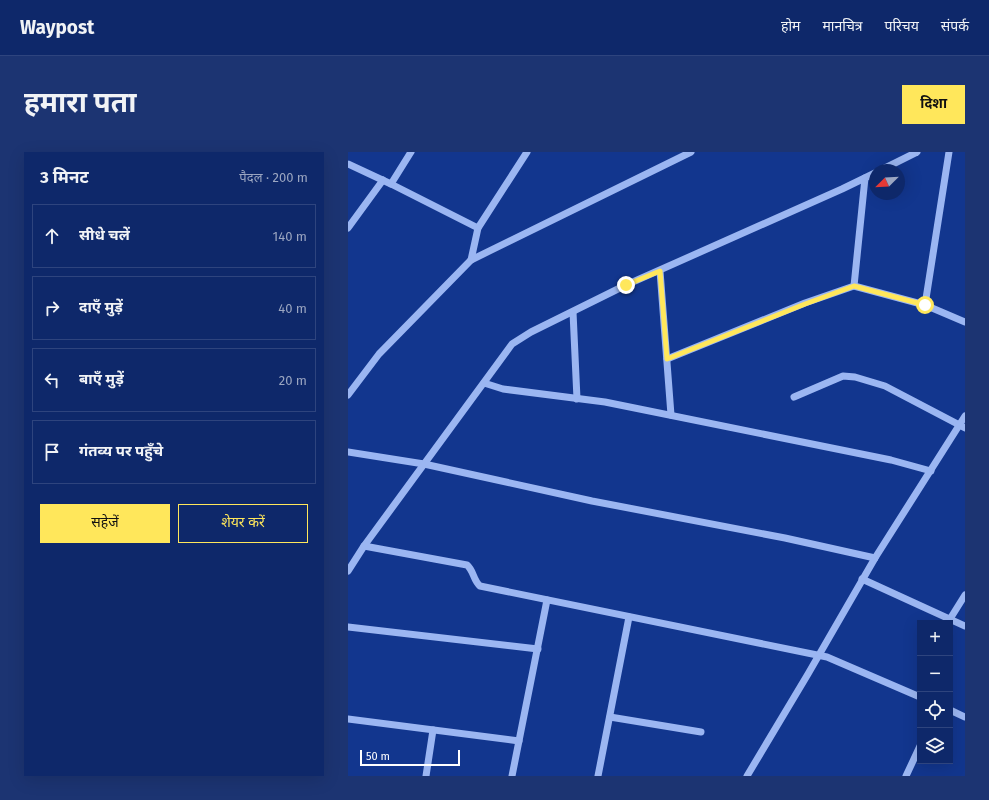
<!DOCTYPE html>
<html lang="hi">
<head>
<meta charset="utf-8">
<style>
  body { margin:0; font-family:"Fira Sans","Noto Sans Devanagari",sans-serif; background:#1c3472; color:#f1f3f6 }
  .controls { position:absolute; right:12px; bottom:12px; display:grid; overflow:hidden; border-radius:0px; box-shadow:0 4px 16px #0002 }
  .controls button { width:36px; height:36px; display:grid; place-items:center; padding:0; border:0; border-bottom:1px solid #2e447e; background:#0e286a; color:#f1f3f6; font:20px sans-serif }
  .compass { position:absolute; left:521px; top:12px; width:36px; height:36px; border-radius:50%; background:#0e286a; box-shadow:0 4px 16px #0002; rotate:246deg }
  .scale { position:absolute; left:12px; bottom:10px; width:100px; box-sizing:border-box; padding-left:4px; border:2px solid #fff; border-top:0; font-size:11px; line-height:14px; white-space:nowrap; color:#fff; -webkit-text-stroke:3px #12368e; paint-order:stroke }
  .stop { position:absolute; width:12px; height:12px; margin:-9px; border:3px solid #ffe75b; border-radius:50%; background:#fff }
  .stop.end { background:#ffe75b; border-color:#fff; box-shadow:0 1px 4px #0008 }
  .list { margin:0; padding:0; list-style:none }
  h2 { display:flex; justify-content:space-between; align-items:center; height:52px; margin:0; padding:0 16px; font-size:17px }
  h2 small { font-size:13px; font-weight:400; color:#9ba6c1 }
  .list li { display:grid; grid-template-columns:26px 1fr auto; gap:12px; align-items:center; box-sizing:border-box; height:64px; margin:0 8px 8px; padding:0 8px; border:1px solid #2e447e; border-radius:0px }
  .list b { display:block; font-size:15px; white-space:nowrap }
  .list em { font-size:13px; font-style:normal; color:#9ba6c1 }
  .actions { display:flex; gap:8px; padding:12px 16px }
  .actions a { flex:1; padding:9px 0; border:1px solid #ffe75b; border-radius:0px; text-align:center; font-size:14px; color:#ffe75b }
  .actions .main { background:#ffe75b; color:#111 }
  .icon { flex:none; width:22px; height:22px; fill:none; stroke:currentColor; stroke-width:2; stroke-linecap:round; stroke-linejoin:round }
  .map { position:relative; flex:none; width:617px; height:624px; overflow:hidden; border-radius:0px }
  header { display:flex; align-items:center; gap:24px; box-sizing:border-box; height:56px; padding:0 20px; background:#0e286a; border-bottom:1px solid #2e447e }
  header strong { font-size:19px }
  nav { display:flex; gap:22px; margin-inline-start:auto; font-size:14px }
  .intro { display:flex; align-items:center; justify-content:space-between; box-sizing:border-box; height:96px; padding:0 24px }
  h1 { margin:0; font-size:28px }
  .button { padding:10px 18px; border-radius:0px; background:#ffe75b; color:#111; font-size:14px; font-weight:700 }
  main { display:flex; gap:24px; padding:0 24px }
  aside { flex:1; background:#0e286a; border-radius:0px; box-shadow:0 4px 16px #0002 }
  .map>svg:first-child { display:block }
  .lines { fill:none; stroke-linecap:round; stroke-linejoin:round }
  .minor { stroke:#9bb6f2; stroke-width:7 }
  .route { stroke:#ffe75b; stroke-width:5 }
</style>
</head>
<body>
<header>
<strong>Waypost</strong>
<nav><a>होम</a><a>मानचित्र</a><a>परिचय</a><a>संपर्क</a></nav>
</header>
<div class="intro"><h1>हमारा पता</h1><a class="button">दिशा</a></div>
<main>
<aside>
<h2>3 मिनट<small>पैदल · 200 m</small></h2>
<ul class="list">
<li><svg class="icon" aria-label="ahead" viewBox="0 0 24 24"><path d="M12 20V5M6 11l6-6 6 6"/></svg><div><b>सीधे चलें</b></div><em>140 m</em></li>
<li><svg class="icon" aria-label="right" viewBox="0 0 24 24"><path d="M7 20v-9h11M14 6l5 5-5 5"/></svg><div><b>दाएँ मुड़ें</b></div><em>40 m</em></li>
<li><svg class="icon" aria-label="left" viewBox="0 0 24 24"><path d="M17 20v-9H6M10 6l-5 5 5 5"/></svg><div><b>बाएँ मुड़ें</b></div><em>20 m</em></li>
<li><svg class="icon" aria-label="arrive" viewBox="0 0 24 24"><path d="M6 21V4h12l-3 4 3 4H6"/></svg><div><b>गंतव्य पर पहुँचे</b></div></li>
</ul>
<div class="actions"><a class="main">सहेजें</a><a>शेयर करें</a></div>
</aside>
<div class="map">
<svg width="617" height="624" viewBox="0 0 617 624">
  <rect width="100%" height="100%" fill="#12368e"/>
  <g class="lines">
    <g class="minor">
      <path d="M0 12 43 32 130 76"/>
      <path d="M533 18 569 0"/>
      <path d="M43 32 63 0"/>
      <path d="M0 76 35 28"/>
      <path d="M123 108 130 76 179 0"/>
      <path d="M312 119 323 263"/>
      <path d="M506 134 577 153 617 170"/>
      <path d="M577 153 601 0"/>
      <path d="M225 160 229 247"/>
      <path d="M319 207 457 151 506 134 517 26"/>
      <path d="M136 231 155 237 257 250 543 308 583 319"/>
      <path d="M0 243 31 202 123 108 343 0"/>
      <path d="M446 245 495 224 507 225 537 234 617 276"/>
      <path d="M0 300 76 312 244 349 437 386 527 406"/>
      <path d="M16 394 119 413C126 419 125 428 132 434L479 505 572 545"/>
      <path d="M0 419 16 394 164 192 183 180 278 133 494 37 527 21"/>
      <path d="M514 427 617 474"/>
      <path d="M602 467 617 443"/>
      <path d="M0 475 190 497"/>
      <path d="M602 558 617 565"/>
      <path d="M262 565 353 580"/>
      <path d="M0 567 171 589"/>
      <path d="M78 624 85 578"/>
      <path d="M164 624 199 448"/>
      <path d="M250 624 281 465"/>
      <path d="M399 624 460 522 527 406 617 264"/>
      <path d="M558 624 572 594"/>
    </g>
  </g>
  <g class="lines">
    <path class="route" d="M278 133 312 119 319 207 457 152 506 134 577 153"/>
  </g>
</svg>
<div class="controls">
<button>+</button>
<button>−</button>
<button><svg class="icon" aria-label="locate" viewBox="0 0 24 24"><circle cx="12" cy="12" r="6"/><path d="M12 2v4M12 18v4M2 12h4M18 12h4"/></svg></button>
<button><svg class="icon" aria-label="layers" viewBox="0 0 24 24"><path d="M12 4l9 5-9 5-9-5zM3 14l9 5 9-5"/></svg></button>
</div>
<svg class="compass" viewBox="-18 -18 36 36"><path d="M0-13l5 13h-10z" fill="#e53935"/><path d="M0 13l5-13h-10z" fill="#9ba6c1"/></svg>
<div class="scale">50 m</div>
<div class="stop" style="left:577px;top:153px"></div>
<div class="stop end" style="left:278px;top:133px"></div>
</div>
</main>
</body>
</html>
